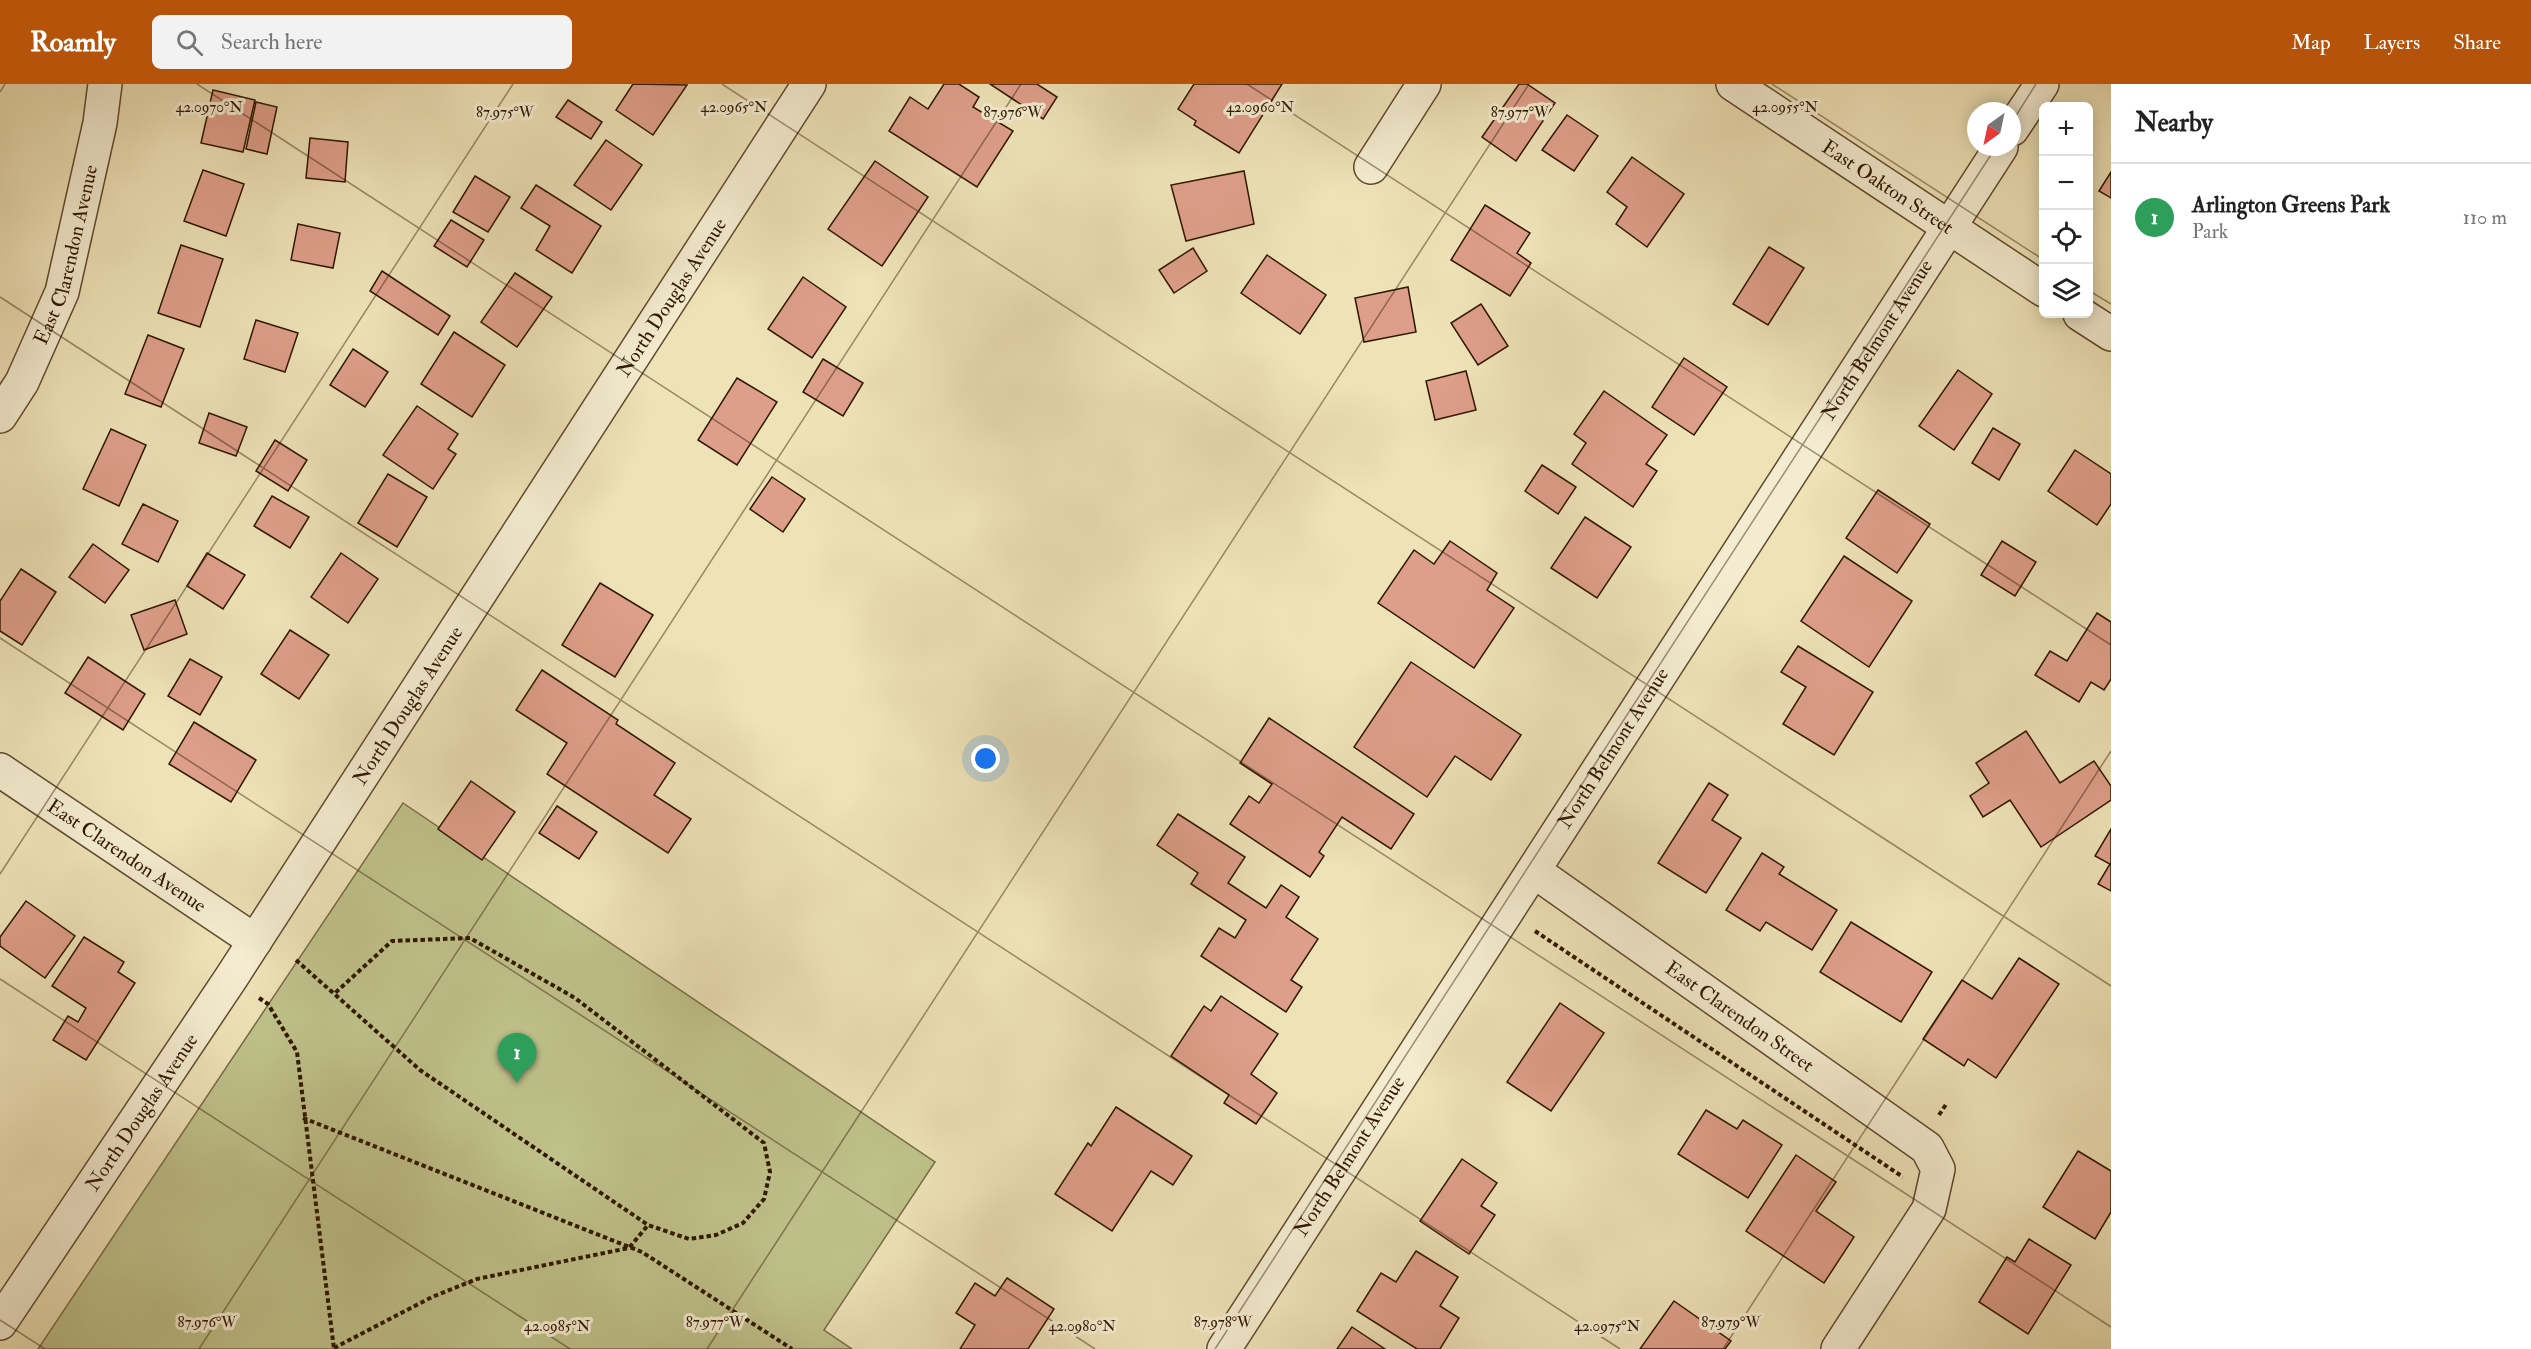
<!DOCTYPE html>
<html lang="en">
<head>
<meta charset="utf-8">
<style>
  body { margin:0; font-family:"IM FELL Double Pica",serif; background:#f2f2f2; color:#222 }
  .controls { position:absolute; right:18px; top:18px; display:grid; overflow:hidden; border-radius:9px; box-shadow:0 3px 15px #0003 }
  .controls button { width:54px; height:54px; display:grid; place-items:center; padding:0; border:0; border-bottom:2px solid #e0e0e0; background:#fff; color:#222; font:30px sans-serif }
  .compass { position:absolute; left:1967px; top:18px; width:54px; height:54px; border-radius:50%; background:#fff; box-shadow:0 3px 15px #0003; rotate:213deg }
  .you { position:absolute; left:986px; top:675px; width:21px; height:21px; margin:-15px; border:4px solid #fff; border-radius:50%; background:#1a73e8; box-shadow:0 0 0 9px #1a73e833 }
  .badge { display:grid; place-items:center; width:39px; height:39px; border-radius:50%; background:#b45309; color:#fff; font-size:20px; font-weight:700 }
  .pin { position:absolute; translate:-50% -50px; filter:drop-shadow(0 2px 3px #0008) }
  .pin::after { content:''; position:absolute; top:32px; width:21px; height:18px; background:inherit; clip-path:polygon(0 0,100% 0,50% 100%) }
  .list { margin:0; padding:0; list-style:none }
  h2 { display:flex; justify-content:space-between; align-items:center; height:78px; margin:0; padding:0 24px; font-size:26px }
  h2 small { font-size:20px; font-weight:400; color:#767676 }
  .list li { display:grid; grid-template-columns:39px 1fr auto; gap:18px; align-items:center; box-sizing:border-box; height:108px; padding:0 24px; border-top:2px solid #e0e0e0 }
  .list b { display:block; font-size:22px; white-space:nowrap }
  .list p { margin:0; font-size:20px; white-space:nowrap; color:#767676 }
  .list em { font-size:20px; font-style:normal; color:#767676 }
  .icon { flex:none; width:33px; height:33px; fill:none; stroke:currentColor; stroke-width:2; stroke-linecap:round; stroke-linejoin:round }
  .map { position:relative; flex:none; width:2111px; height:1265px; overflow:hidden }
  header { display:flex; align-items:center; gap:36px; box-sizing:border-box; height:84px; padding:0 30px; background:#b45309; color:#fff }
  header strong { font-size:28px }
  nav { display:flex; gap:33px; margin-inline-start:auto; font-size:21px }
  .search { width:420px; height:54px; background:#f2f2f2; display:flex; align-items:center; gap:15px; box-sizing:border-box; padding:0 21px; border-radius:9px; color:#767676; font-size:22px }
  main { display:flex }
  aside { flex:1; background:#fff }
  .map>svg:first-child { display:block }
  .green { fill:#bfc18a; stroke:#786c45; stroke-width:1.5 }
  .building { fill:#de9f8a; stroke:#301800; stroke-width:1.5 }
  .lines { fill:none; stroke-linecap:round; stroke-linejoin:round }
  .minor-casing { stroke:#604a2e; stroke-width:36 }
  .path { stroke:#301800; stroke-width:4; stroke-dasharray:4.5 3; stroke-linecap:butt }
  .minor { stroke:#f4ecd0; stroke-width:33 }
  .ticks { fill:none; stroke:#301800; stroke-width:1.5; stroke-opacity:0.45 }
  .labels { text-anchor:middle; stroke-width:6; stroke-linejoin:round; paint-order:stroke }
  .street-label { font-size:20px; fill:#301800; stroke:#f4ecd0 }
  .ticks-label { font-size:15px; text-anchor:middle; fill:#301800; stroke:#f4ecd0; stroke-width:6; stroke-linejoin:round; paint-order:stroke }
</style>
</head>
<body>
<header>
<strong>Roamly</strong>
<div class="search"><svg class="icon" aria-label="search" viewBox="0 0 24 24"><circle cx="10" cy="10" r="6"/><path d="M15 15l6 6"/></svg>Search here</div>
<nav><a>Map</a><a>Layers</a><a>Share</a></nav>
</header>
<main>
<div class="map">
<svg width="2111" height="1265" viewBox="0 0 2111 1265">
  <rect width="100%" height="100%" fill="#eee2b7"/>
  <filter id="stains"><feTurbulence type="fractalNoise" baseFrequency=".00333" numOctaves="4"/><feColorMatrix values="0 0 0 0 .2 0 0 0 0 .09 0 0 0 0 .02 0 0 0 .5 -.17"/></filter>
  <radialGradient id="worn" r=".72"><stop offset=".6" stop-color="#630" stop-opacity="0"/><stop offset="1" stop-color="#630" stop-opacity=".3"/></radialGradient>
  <path class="green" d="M403 719 935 1078 824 1246 852 1265H38Z"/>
  <g class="building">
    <path d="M633 0 687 1 653 51 616 26Z"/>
    <path d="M944 0H959L979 13 973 23 1013 47 977 103 889 47 910 13 928 25Z"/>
    <path d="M990 0H1037L1057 13 1043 35Z"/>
    <path d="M1194 0H1282L1239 69 1194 41 1196 37 1178 25Z"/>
    <path d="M1519 0H1527L1555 19 1516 77 1482 53Z"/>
    <path d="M213 6 255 16 243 68 201 59Z"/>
    <path d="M568 16 602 38 591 55 556 33Z"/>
    <path d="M256 18 277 23 267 70 246 65Z"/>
    <path d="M1567 31 1598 52 1574 87 1542 66Z"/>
    <path d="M310 54 348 58 345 98 306 94Z"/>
    <path d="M606 56 642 81 611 126 574 101Z"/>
    <path d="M1632 73 1684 110 1647 163 1616 140 1627 123 1607 108Z"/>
    <path d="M875 77 928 113 882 182 828 145Z"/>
    <path d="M203 86 244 100 226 152 184 137Z"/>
    <path d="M1244 87 1254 140 1186 157 1171 101Z"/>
    <path d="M2111 88V114L2099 107Z"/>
    <path d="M475 92 510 113 488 148 453 128Z"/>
    <path d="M536 101 601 142 572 189 536 166 550 142 521 124Z"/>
    <path d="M1485 121 1530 149 1517 169 1531 179 1510 212 1451 176Z"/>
    <path d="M451 136 484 156 467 183 434 162Z"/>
    <path d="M298 140 340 149 333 184 291 176Z"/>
    <path d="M181 161 223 175 200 243 158 229Z"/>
    <path d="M1769 163 1804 184 1768 241 1733 220Z"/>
    <path d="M1193 164 1207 187 1174 209 1159 186Z"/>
    <path d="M1267 171 1326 211 1300 250 1241 209Z"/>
    <path d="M382 187 450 232 438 251 370 207Z"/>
    <path d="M515 189 552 213 517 263 481 238Z"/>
    <path d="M803 193 846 223 812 274 768 245Z"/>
    <path d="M1408 203 1416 248 1364 258 1355 214Z"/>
    <path d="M1481 220 1508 262 1478 281 1451 239Z"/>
    <path d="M256 236 298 249 285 288 244 275Z"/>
    <path d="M454 248 505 281 472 333 421 300Z"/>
    <path d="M148 251 184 265 161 323 125 310Z"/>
    <path d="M353 265 388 288 365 323 330 301Z"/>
    <path d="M1684 274 1727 303 1694 351 1652 323Z"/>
    <path d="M823 275 863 299 843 332 803 308Z"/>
    <path d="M1958 286 1992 310 1954 366 1919 342Z"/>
    <path d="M1466 287 1476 326 1435 336 1426 297Z"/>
    <path d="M737 294 777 318 737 381 698 356Z"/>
    <path d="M1604 307 1667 351 1646 380 1657 387 1633 423 1572 380 1586 359 1574 350Z"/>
    <path d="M417 322 458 350 448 365 456 370 433 405 383 371Z"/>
    <path d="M209 329 247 343 236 372 199 359Z"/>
    <path d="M1993 344 2020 360 1999 396 1972 379Z"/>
    <path d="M111 345 146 361 119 422 83 405Z"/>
    <path d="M275 356 307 376 288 407 256 387Z"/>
    <path d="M2075 366 2111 390V420L2097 441 2048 407Z"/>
    <path d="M1542 381 1576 403 1558 430 1525 407Z"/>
    <path d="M388 390 427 413 397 463 358 439Z"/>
    <path d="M772 393 805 415 783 448 750 425Z"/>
    <path d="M1878 406 1930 440 1897 489 1846 454Z"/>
    <path d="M272 412 309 433 290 464 254 442Z"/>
    <path d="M143 420 178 437 158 478 122 460Z"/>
    <path d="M1585 433 1631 463 1597 514 1551 484Z"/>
    <path d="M1450 457 1497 489 1487 506 1514 524 1474 584 1378 519 1414 466 1434 480Z"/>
    <path d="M2002 457 2036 478 2015 512 1981 491Z"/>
    <path d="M93 460 129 486 105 519 69 493Z"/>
    <path d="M207 469 245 491 223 525 187 502Z"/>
    <path d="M341 469 378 495 348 539 311 513Z"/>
    <path d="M1844 472 1912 517 1869 583 1801 537Z"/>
    <path d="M21 485 56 508 22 561 0 547V517Z"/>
    <path d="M600 499 653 531 615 593 562 561Z"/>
    <path d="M175 516 187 550 144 566 131 531Z"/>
    <path d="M2097 529 2111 538V595L2104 606 2091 598 2079 618 2035 591 2050 567 2067 577Z"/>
    <path d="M290 546 329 571 299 615 261 590Z"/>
    <path d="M1798 562 1873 608 1834 671 1783 640 1806 603 1781 588Z"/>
    <path d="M88 573 145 610 123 646 65 609Z"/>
    <path d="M190 575 222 593 200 631 168 612Z"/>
    <path d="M1411 578 1521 651 1491 696 1455 672 1427 713 1354 663Z"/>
    <path d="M542 586 618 636 616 640 675 679 654 711 691 735 668 769 547 690 567 659 516 626Z"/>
    <path d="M1269 634 1414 730 1391 765 1342 733 1319 768 1324 772 1310 793 1230 740 1249 712 1259 719 1272 700 1240 679Z"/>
    <path d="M194 638 256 676 231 718 169 680Z"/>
    <path d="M2026 647 2060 699 2094 677 2111 702V716L2041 763 2010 716 1983 733 1970 712 1989 699 1976 679Z"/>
    <path d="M471 697 515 728 482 776 438 745Z"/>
    <path d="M1709 699 1728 711 1712 736 1741 754 1706 809 1658 779Z"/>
    <path d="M557 722 597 748 579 775 539 749Z"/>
    <path d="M1178 730 1245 773 1228 799 1266 824 1281 801 1299 813 1286 833 1318 855 1291 896 1302 903 1286 928 1201 872 1219 844 1235 854 1246 836 1191 800 1198 789 1157 761Z"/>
    <path d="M2111 745V807L2098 800 2110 780 2095 772Z"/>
    <path d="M1762 769 1784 783 1779 790 1837 826 1812 866 1766 838 1760 847 1726 826Z"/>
    <path d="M26 817 75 852 45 894 0 862V853Z"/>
    <path d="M1851 838 1932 888 1901 938 1820 888Z"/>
    <path d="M84 853 124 878 118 888 135 899 86 976 53 956 68 932 78 938 86 924 52 902Z"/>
    <path d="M2019 874 2059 900 1996 994 1968 975 1964 982 1923 955 1962 896 1992 915Z"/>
    <path d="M1221 912 1278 950 1251 990 1277 1009 1256 1040 1224 1019 1229 1011 1171 972 1204 922 1211 927Z"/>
    <path d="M1560 919 1604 949 1551 1027 1507 998Z"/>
    <path d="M1116 1023 1192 1072 1173 1101 1151 1087 1112 1147 1055 1110 1088 1059 1091 1062Z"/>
    <path d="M1706 1026 1737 1045 1743 1036 1782 1061 1748 1114 1678 1070Z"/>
    <path d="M2078 1067 2111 1087V1128L2095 1155 2043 1123Z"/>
    <path d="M1796 1071 1836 1098 1816 1127 1854 1153 1824 1199 1746 1147Z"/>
    <path d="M1462 1075 1497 1099 1481 1122 1495 1131 1469 1170 1420 1137Z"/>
    <path d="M2029 1155 2071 1181 2028 1250 1979 1218 2007 1173 2015 1178Z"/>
    <path d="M1416 1167 1458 1193 1440 1222 1459 1234 1440 1265H1417L1357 1227 1381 1189 1396 1198Z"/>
    <path d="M1007 1194 1054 1225 1028 1265H960L975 1241 956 1229 975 1199 995 1212Z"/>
    <path d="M1674 1217 1731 1257 1725 1265H1640Z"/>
    <path d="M1352 1243 1385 1265H1337Z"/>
  </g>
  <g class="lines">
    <g class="minor-casing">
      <g id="minor">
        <path id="s1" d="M1733 0 2044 206"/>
        <path d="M2012 45 2042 0"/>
        <path d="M1371 83 1424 0"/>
        <path d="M2080 230 2111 250"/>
        <path id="s2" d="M0 332 22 298 62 208 100 39 105 0"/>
        <path id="s3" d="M0 686 255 857"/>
        <path id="s4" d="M1534 787 1927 1064 1938 1085 1929 1125 1838 1265"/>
        <path id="s5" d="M0 1239 231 894 809 0"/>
        <path id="s6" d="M1224 1265 2001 63"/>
      </g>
    </g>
    <g class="path">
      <path d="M1535 847 1903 1093"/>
      <path d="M296 876 420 986 648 1141 689 1155 716 1151 743 1139 764 1115 770 1088 764 1059 575 914 470 854 392 857 334 910"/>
      <path d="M259 914 268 920 297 968 334 1265"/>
      <path d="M1939 1031 1947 1019"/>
      <path d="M303 1034 642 1168 792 1265"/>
      <path d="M334 1264 432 1213 477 1195 629 1164 648 1141"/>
    </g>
    <use href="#minor" class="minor"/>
  </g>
  <path class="ticks" d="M197 0 2111 1243M722 0 2111 902M1247 0 2111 561M1772 0 2044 176M0 8 5 0M2012 38 2036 0M2088 206 2111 220M0 213 1620 1265M0 554 1095 1265M0 790 513 0M0 895 570 1265M0 1236 45 1265M199 1265 1021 0M707 1265 1529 0M1215 1265 1996 63M1723 1265 2111 667"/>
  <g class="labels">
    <g class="street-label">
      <text dy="7" stroke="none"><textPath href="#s1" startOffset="186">East Oakton Street</textPath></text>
      <text dy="7" stroke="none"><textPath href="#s2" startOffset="176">East Clarendon Avenue</textPath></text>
      <text dy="7" stroke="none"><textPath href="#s5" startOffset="1226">North Douglas Avenue</textPath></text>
      <text dy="7" stroke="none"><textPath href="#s6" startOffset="1202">North Belmont Avenue</textPath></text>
      <text dy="7" stroke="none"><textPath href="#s5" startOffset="740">North Douglas Avenue</textPath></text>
      <text dy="7" stroke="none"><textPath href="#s6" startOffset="716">North Belmont Avenue</textPath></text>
      <text dy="7" stroke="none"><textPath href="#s3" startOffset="153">East Clarendon Avenue</textPath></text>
      <text dy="7" stroke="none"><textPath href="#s4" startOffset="252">East Clarendon Street</textPath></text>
      <text dy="7" stroke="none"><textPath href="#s5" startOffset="254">North Douglas Avenue</textPath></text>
      <text dy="7" stroke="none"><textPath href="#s6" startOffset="230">North Belmont Avenue</textPath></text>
    </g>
  </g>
  <g class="ticks-label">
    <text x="209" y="28">42.0970°N</text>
    <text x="734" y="28">42.0965°N</text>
    <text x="1260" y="28">42.0960°N</text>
    <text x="1785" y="28">42.0955°N</text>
    <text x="505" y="33">87.975°W</text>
    <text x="1013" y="33">87.976°W</text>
    <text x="1520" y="33">87.977°W</text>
    <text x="207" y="1243">87.976°W</text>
    <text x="715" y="1243">87.977°W</text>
    <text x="1223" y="1243">87.978°W</text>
    <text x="1731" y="1243">87.979°W</text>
    <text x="557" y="1247">42.0985°N</text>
    <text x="1082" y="1247">42.0980°N</text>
    <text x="1607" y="1247">42.0975°N</text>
  </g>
  <rect width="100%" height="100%" filter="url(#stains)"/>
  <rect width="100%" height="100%" fill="url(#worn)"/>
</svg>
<div class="controls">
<button>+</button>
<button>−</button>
<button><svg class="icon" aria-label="locate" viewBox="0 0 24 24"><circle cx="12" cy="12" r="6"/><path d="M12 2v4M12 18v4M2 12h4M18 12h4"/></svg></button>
<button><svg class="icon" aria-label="layers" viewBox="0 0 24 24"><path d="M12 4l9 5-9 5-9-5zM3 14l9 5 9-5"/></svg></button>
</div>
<svg class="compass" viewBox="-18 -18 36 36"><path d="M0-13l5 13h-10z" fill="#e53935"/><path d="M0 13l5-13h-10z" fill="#767676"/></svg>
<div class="you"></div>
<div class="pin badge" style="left:517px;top:999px;background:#2e9e5b">1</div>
</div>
<aside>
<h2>Nearby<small></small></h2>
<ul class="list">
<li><span class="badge" style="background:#2e9e5b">1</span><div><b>Arlington Greens Park</b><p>Park</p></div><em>110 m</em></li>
</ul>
</aside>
</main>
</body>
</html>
